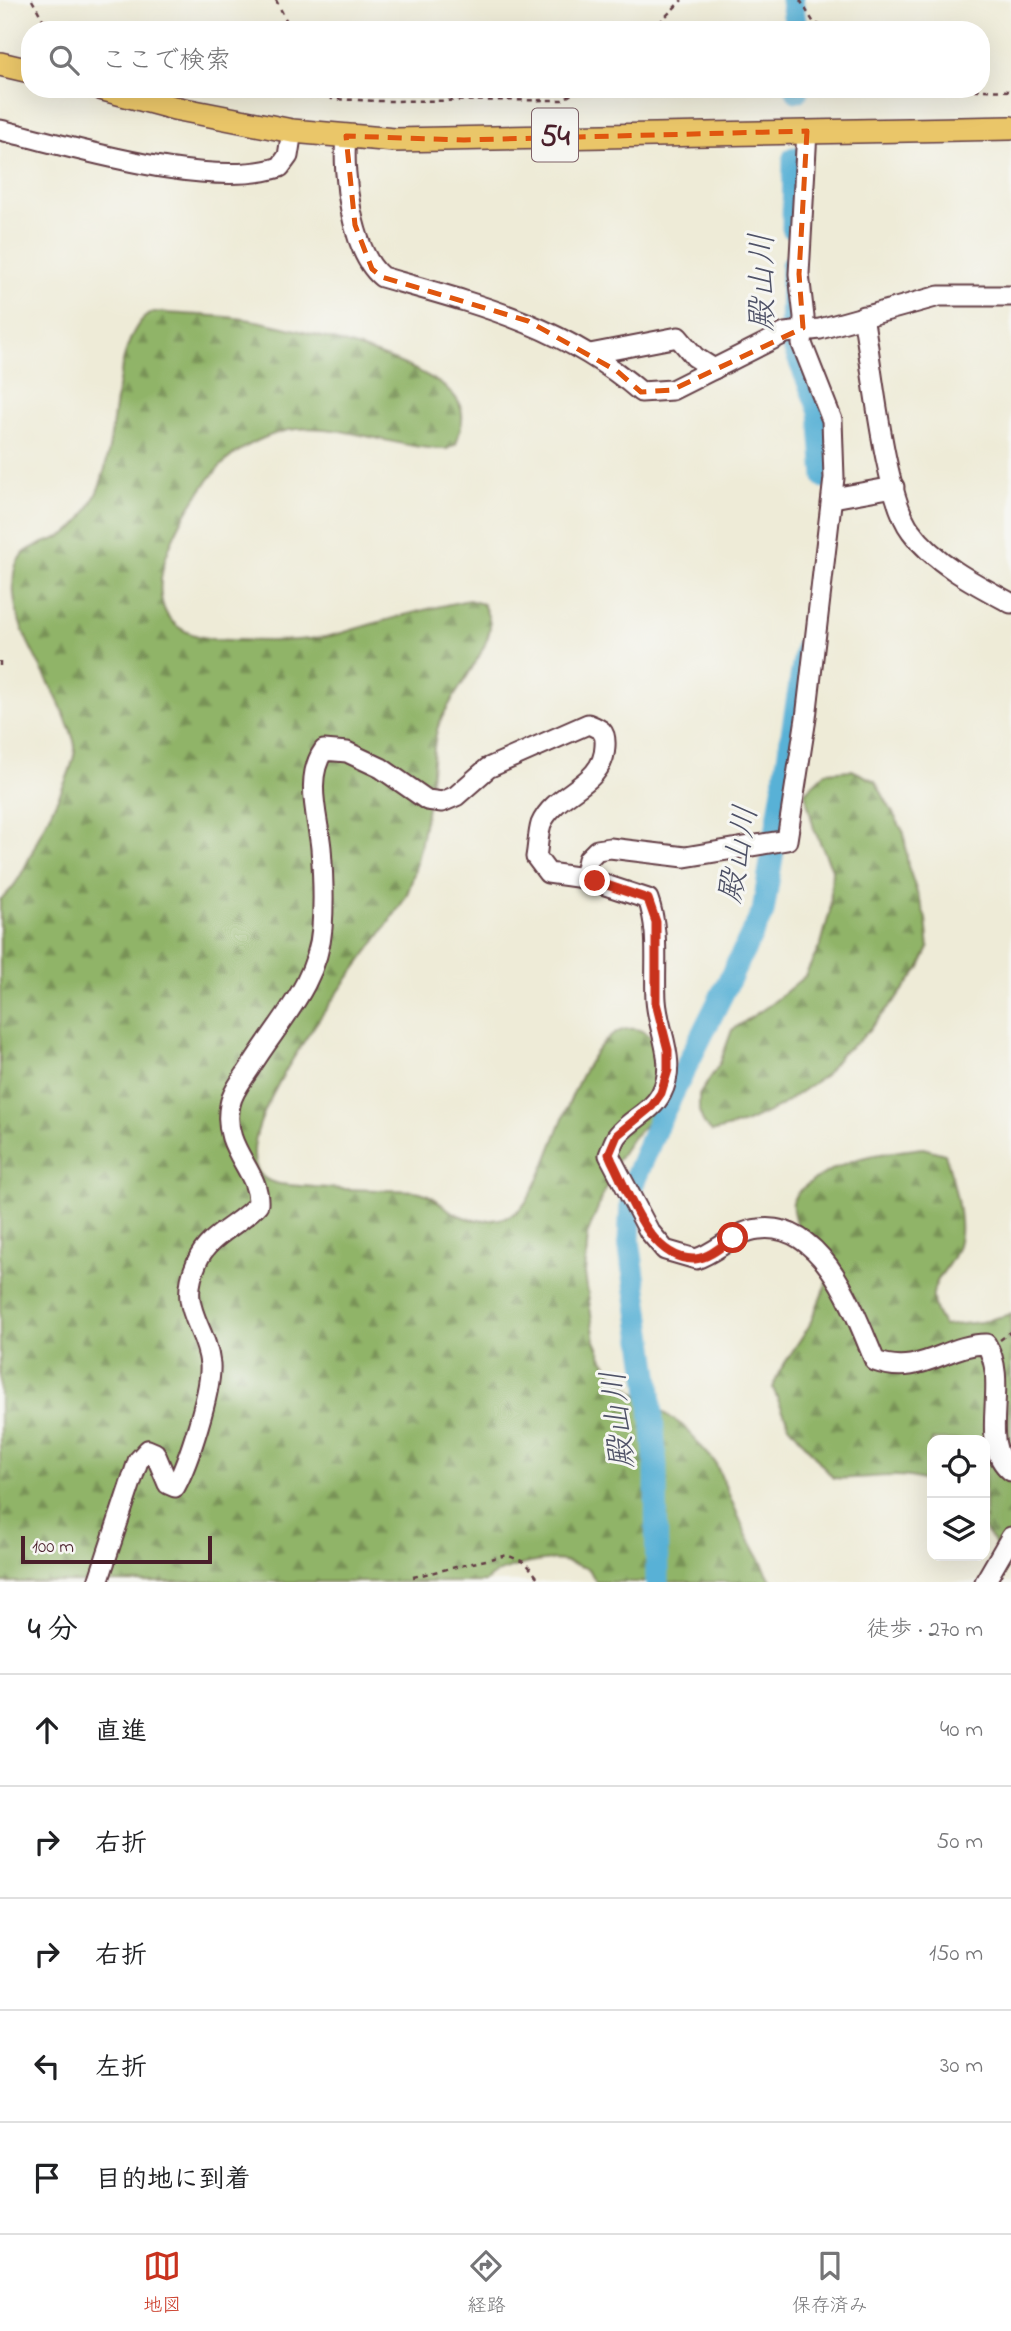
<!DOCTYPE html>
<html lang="ja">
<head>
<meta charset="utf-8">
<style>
  body { margin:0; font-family:"Indie Flower","Klee One",sans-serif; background:#f2f2f2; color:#202124 }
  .controls { position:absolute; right:21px; bottom:21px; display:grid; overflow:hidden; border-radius:14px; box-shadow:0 7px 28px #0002 }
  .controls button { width:63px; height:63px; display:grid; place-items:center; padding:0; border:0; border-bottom:2px solid #e0e0e0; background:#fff; color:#202124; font:35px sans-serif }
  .scale { position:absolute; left:21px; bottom:18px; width:191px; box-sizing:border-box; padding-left:7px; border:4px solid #4a1f2b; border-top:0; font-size:19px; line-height:24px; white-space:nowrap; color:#4a1f2b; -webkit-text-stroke:5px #f6f6f2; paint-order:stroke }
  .stop { position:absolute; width:21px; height:21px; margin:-16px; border:5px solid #c8321e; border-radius:50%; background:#fff }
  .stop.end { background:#c8321e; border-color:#fff; box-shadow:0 2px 7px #0008 }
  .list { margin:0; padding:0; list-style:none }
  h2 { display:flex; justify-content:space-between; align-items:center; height:91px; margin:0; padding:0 28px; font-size:30px }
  h2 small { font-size:23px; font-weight:400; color:#757577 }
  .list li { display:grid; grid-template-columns:46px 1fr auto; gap:21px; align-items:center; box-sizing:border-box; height:112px; padding:0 28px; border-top:2px solid #e0e0e0 }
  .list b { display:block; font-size:26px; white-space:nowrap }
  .list em { font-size:23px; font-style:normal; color:#757577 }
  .icon { flex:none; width:38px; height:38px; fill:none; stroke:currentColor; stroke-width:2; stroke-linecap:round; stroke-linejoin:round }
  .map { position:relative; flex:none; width:1011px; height:1582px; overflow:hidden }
  .search { position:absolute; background:#fff; box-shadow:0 7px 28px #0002; left:21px; right:21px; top:21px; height:77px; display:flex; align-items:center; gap:18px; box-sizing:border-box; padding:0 24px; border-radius:28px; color:#757577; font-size:26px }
  .sheet { height:651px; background:#fff }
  nav { display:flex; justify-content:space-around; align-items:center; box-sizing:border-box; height:98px; border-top:2px solid #e0e0e0; background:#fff; font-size:19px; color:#757577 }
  nav a { display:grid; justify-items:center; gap:4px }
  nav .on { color:#c8321e }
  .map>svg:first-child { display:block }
  .forest { fill:url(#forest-firs); stroke:#6d6a4a; stroke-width:2 }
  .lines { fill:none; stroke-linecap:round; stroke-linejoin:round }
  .river { stroke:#59b1d6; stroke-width:23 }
  .minor-casing { stroke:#633e45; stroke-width:23 }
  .major-casing { stroke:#633e45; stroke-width:26 }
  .path { stroke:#633e45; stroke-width:2.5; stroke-dasharray:5 5; stroke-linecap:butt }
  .minor { stroke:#fff; stroke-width:19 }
  .major { stroke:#eac669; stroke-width:23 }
  .route { stroke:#c8321e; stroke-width:9 }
  .marked { fill:none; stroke:#e0560e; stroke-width:5; stroke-dasharray:14 9; stroke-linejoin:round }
  .labels { text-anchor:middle; stroke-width:6; stroke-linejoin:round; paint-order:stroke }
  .shield { fill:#f6f6f2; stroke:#7e6067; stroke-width:2 }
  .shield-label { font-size:30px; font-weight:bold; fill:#4a1f2b }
  .water-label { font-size:33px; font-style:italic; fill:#4f5267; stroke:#f6f6f2 }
</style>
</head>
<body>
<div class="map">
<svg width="1011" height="1582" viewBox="0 0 1011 1582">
  <defs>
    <pattern id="forest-firs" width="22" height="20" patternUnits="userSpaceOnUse" patternTransform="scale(1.75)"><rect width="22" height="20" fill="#90b468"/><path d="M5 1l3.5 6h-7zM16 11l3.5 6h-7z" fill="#789256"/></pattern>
  </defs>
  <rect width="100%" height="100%" fill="#f6f6f2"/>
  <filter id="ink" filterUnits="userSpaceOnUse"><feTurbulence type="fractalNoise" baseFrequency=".0143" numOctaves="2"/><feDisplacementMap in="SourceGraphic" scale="14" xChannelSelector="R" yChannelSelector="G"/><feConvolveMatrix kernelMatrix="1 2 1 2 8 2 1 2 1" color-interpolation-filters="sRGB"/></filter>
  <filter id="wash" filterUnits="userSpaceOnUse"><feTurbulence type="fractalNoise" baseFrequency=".00686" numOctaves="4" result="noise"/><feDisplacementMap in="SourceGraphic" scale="28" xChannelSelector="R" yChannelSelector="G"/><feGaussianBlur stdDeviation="1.57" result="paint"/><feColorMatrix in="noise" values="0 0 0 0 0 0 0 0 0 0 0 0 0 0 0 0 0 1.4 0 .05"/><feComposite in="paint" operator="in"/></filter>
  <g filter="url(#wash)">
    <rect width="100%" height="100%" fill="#eeebd7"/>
    <g class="forest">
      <path d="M154 312C186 315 220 315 251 320 295 328 439 363 459 403 466 417 460 430 456 444L447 449C398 450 340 421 289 430 269 434 243 446 227 460 193 490 122 602 187 632 204 640 222 640 240 640 267 642 298 641 325 637 342 634 359 627 376 623 407 614 438 606 469 600L483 604C486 611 490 618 490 626 489 652 449 698 439 724 433 738 434 756 432 771 428 802 419 869 406 896 382 943 213 1132 263 1177 274 1187 300 1185 314 1187 336 1189 357 1190 379 1190 392 1191 407 1189 420 1192 434 1195 442 1206 454 1213 473 1223 505 1224 521 1208 553 1176 578 1022 635 1029 646 1030 655 1042 662 1050L659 1111 632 1138 616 1162 588 1233 585 1274 595 1341 603 1359 619 1382 683 1426 715 1462 746 1534 772 1582H596L589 1569C581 1567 572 1563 563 1561 544 1558 496 1568 485 1582H0V900C22 883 31 852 43 828 54 804 71 777 75 750 76 742 71 732 68 725 51 672 8 633 14 573 18 540 56 546 74 528 88 513 99 491 104 472 116 436 114 325 154 312Z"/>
      <path d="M852 770 875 781 904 833 908 866 926 919 929 948 919 969 900 994 860 1040 842 1053 825 1075 779 1107 745 1123 712 1132 704 1124 699 1111V1095L720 1063 732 1030 771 1004 805 976 821 944 830 911 832 869 814 829 805 792 826 772Z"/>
      <path d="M923 1148 945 1154C952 1174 962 1214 960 1234 956 1276 913 1280 944 1326L981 1322 1011 1314V1558H1006L985 1531V1440H932V1485C906 1468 864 1481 833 1478L789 1425 773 1388 779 1372 809 1326 828 1280C818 1260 789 1223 793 1202 795 1192 804 1187 811 1182 852 1155 876 1154 923 1148Z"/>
    </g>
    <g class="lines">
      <g class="river">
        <path d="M792 0 796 30"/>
        <path d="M797 89V91"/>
        <path d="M793 228 794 158"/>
        <path d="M792 266 791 340 820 411 825 477"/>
        <path d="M657 1582 656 1466 649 1382 629 1241 632 1186 659 1121 763 912 806 647"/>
      </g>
    </g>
  </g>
  <g filter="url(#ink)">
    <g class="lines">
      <g class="minor-casing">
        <g id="minor">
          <path d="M0 130C74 147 209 190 280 167L288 156 292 131"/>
          <path d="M346 136C342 174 352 253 382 277 477 304 563 325 641 392L672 390 785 333 820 329 939 296H1011"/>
          <path d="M863 316C872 364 884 496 911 531 934 563 977 585 1011 603"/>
          <path d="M590 354 678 337 695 357 714 369"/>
          <path d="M833 498 894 487"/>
          <path d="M584 878 588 859 597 850 610 848 685 857 787 840 806 718 834 478 832 420 802 344 804 317 799 274 807 131"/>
          <path d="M98 1582 138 1461 148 1450 155 1453 168 1484 175 1487C188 1464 212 1390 210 1364 206 1324 176 1309 197 1262 208 1235 240 1225 258 1204 260 1170 221 1149 230 1105 232 1092 243 1079 250 1068 278 1022 318 984 322 928 324 903 323 874 321 848 318 817 304 778 324 750L347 752 381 768 427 800 442 802 456 796 488 768 588 724C601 729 606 731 605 746 604 786 555 791 541 824 538 834 538 847 536 857L548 873 584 878 648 899C660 932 654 965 656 1000 658 1033 678 1061 661 1094 651 1113 630 1119 618 1135 614 1140 612 1148 609 1155L649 1231 665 1250 696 1259C718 1252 735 1231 759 1229 824 1221 855 1314 875 1361 920 1378 946 1344 986 1344 1011 1383 976 1443 1011 1471"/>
          <path d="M985 1582 1011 1537"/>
        </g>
      </g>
      <g class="major-casing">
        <g id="major">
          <path d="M0 64 30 71"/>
          <path d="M103 89 174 108 292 131 395 140 1011 128"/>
        </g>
      </g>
      <g class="path">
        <path d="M32 0 49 30"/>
        <path d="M276 0 291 30"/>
        <path d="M800 0 814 23 834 30"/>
        <path d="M652 30 682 0"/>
        <path d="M322 89 332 99 380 101 562 100 580 89"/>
        <path d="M954 89 1011 91"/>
        <path d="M562 121V100"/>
        <path d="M0 661V670"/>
        <path d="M1000 1340 1011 1332"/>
        <path d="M413 1577 507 1555 526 1563 541 1582"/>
      </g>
      <use href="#minor" class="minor"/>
      <use href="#major" class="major"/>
    </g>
  </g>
  <g class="lines" filter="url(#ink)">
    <path class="route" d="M595 881 648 899 656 922V1003L668 1050V1070L661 1093 652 1106 617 1135 609 1154 612 1161C629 1194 650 1261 695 1259 709 1258 722 1246 733 1238"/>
  </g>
  <path class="marked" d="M807 131 799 274 803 328 672 390 641 392 617 371 528 321 382 277 372 269 355 225 346 136 464 140Z"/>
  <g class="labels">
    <rect class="shield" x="532" y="108.5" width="46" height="53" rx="5"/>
    <g class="shield-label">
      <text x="555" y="145">54</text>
    </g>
    <g class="water-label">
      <text transform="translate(760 282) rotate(-90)" y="12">殿山川</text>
      <text transform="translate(736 854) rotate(-80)" y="12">殿山川</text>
      <text transform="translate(616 1420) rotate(-96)" y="12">殿山川</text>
    </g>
  </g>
</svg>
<div class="controls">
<button><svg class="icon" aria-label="locate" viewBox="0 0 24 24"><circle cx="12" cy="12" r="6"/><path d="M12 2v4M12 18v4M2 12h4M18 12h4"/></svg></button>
<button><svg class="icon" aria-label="layers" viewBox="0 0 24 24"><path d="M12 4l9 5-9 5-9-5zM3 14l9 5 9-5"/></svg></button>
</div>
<div class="scale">100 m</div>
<div class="stop" style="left:733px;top:1238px"></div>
<div class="stop end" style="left:595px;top:881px"></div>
<div class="search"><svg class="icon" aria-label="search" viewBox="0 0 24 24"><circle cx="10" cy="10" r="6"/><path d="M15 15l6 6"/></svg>ここで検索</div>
</div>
<section class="sheet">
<h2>4 分<small>徒歩 · 270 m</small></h2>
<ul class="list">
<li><svg class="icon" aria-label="ahead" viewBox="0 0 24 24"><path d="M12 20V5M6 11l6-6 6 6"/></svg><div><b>直進</b></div><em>40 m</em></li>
<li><svg class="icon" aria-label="right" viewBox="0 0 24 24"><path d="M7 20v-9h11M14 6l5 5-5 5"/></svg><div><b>右折</b></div><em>50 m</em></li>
<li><svg class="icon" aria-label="right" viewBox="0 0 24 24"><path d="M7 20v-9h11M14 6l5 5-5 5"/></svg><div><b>右折</b></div><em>150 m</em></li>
<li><svg class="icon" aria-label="left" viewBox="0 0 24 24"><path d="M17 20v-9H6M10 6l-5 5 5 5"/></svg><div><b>左折</b></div><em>30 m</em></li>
<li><svg class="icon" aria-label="arrive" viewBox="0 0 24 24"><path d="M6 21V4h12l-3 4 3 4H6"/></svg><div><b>目的地に到着</b></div></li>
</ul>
</section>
<nav>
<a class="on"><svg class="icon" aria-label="map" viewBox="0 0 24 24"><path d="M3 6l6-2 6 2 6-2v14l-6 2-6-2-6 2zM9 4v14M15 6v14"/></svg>地図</a>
<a><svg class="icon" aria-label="directions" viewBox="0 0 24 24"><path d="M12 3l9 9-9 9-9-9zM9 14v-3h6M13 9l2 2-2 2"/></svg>経路</a>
<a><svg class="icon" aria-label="saved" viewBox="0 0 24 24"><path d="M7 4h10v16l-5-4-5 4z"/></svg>保存済み</a>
</nav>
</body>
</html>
